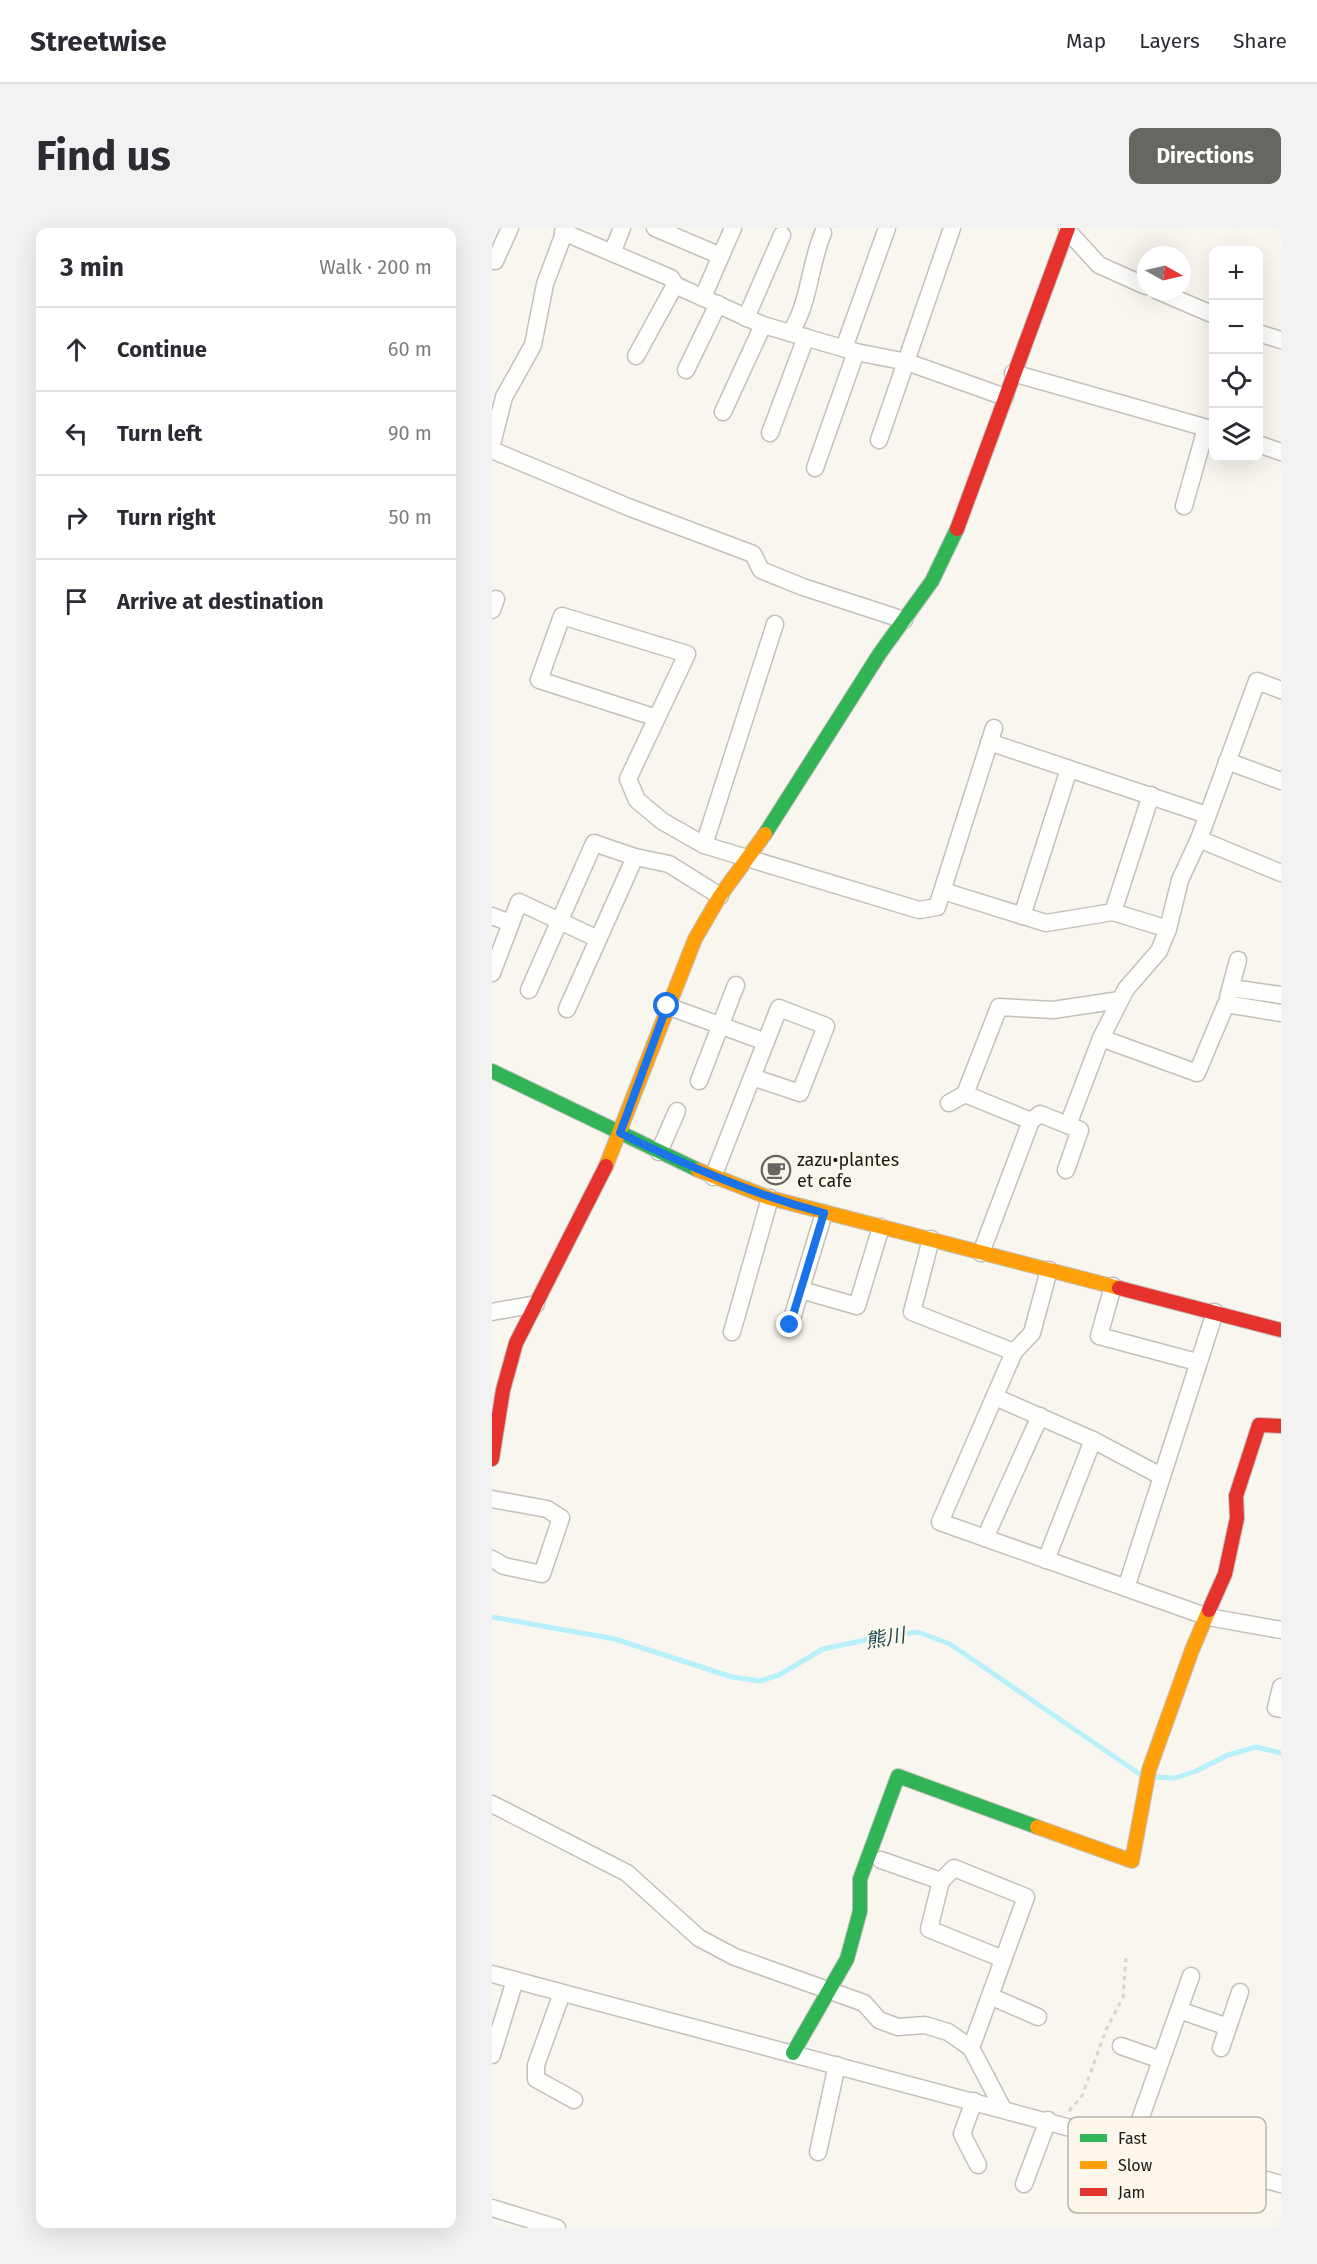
<!DOCTYPE html>
<html lang="en">
<head>
<meta charset="utf-8">
<style>
  body { margin:0; font-family:"Fira Sans","Noto Sans JP",sans-serif; background:#f2f2f3; color:#2b2b33 }
  .controls { position:absolute; right:18px; top:18px; display:grid; overflow:hidden; border-radius:12px; box-shadow:0 6px 24px #0002 }
  .controls button { width:54px; height:54px; display:grid; place-items:center; padding:0; border:0; border-bottom:2px solid #e1e1e2; background:#fff; color:#2b2b33; font:30px sans-serif }
  .compass { position:absolute; left:645px; top:18px; width:54px; height:54px; border-radius:50%; background:#fff; box-shadow:0 6px 24px #0002; rotate:98deg }
  .stop { position:absolute; width:18px; height:18px; margin:-14px; border:4px solid #1a73e8; border-radius:50%; background:#fff }
  .stop.end { background:#1a73e8; border-color:#fff; box-shadow:0 2px 6px #0008 }
  .list { margin:0; padding:0; list-style:none }
  h2 { display:flex; justify-content:space-between; align-items:center; height:78px; margin:0; padding:0 24px; font-size:26px }
  h2 small { font-size:20px; font-weight:400; color:#7c7c81 }
  .list li { display:grid; grid-template-columns:39px 1fr auto; gap:18px; align-items:center; box-sizing:border-box; height:84px; padding:0 24px; border-top:2px solid #e1e1e2 }
  .list b { display:block; font-size:22px; white-space:nowrap }
  .list em { font-size:20px; font-style:normal; color:#7c7c81 }
  .icon { flex:none; width:33px; height:33px; fill:none; stroke:currentColor; stroke-width:2; stroke-linecap:round; stroke-linejoin:round }
  .map { position:relative; flex:none; width:789px; height:2000px; overflow:hidden; border-radius:12px }
  header { display:flex; align-items:center; gap:36px; box-sizing:border-box; height:84px; padding:0 30px; background:#fff; border-bottom:2px solid #e1e1e2 }
  header strong { font-size:28px }
  nav { display:flex; gap:33px; margin-inline-start:auto; font-size:21px }
  .intro { display:flex; align-items:center; justify-content:space-between; box-sizing:border-box; height:144px; padding:0 36px }
  h1 { margin:0; font-size:42px }
  .button { padding:15px 27px; border-radius:12px; background:#686661; color:#fff; font-size:21px; font-weight:700 }
  main { display:flex; gap:36px; padding:0 36px }
  aside { flex:1; background:#fff; border-radius:12px; box-shadow:0 6px 24px #0002 }
  .map>svg:first-child { display:block }
  .lines { fill:none; stroke-linecap:round; stroke-linejoin:round }
  .stream { stroke:#b7f0fa; stroke-width:5 }
  .street-casing { stroke:#c3c0bb; stroke-width:19 }
  .fast-casing { stroke:#c3c0bb; stroke-width:16 }
  .slow-casing { stroke:#c3c0bb; stroke-width:16 }
  .jam-casing { stroke:#c3c0bb; stroke-width:16 }
  .path { stroke:#d5d5d3; stroke-width:3; stroke-dasharray:4.5 4.5; stroke-linecap:butt }
  .street { stroke:#fefefd; stroke-width:16 }
  .fast { stroke:#30b455; stroke-width:14 }
  .slow { stroke:#ff9f0a; stroke-width:14 }
  .jam { stroke:#e5322d; stroke-width:14 }
  .route { stroke:#1a73e8; stroke-width:8 }
  .labels { text-anchor:middle; stroke-width:4.5; stroke-linejoin:round; paint-order:stroke }
  .poi-label { font-size:18px; fill:#1a1814; stroke:#fdf7eb; text-anchor:start }
  .water-label { font-size:20px; font-style:italic; fill:#1b4c55; stroke:#fdf7eb }
  .key { fill:#fdf7eb; stroke:#b9b4aa; stroke-width:1.5 }
  .key-label { font-size:16px; fill:#1a1814 }
</style>
</head>
<body>
<header>
<strong>Streetwise</strong>
<nav><a>Map</a><a>Layers</a><a>Share</a></nav>
</header>
<div class="intro"><h1>Find us</h1><a class="button">Directions</a></div>
<main>
<aside>
<h2>3 min<small>Walk · 200 m</small></h2>
<ul class="list">
<li><svg class="icon" aria-label="ahead" viewBox="0 0 24 24"><path d="M12 20V5M6 11l6-6 6 6"/></svg><div><b>Continue</b></div><em>60 m</em></li>
<li><svg class="icon" aria-label="left" viewBox="0 0 24 24"><path d="M17 20v-9H6M10 6l-5 5 5 5"/></svg><div><b>Turn left</b></div><em>90 m</em></li>
<li><svg class="icon" aria-label="right" viewBox="0 0 24 24"><path d="M7 20v-9h11M14 6l5 5-5 5"/></svg><div><b>Turn right</b></div><em>50 m</em></li>
<li><svg class="icon" aria-label="arrive" viewBox="0 0 24 24"><path d="M6 21V4h12l-3 4 3 4H6"/></svg><div><b>Arrive at destination</b></div></li>
</ul>
</aside>
<div class="map">
<svg width="789" height="2000" viewBox="0 0 789 2000">
  <rect width="100%" height="100%" fill="#f9f6ef"/>
  <g class="lines">
    <g class="stream">
      <path d="M0 1389 123 1411 240 1449 268 1453 287 1447 331 1421 392 1408 426 1404 458 1416 649 1547"/>
      <path d="M660 1549 683 1550 704 1543 736 1527 764 1519 789 1525"/>
    </g>
    <g class="street-casing">
      <g id="street">
        <path d="M163 0 229 28"/>
        <path d="M575 2 607 37 654 58"/>
        <path d="M71 4 179 50 183 57 271 97 364 124 415 134 513 169"/>
        <path d="M120 25 130 0"/>
        <path d="M0 32 3 33 18 0"/>
        <path d="M666 63 722 87"/>
        <path d="M211 69 241 0"/>
        <path d="M254 90 290 7"/>
        <path d="M298 105C318 75 317 38 331 5"/>
        <path d="M766 105 789 112"/>
        <path d="M352 120 395 0"/>
        <path d="M144 128 183 57"/>
        <path d="M194 142 226 76"/>
        <path d="M521 145 722 202"/>
        <path d="M231 184 271 97"/>
        <path d="M278 205 314 109"/>
        <path d="M387 212 460 0"/>
        <path d="M0 216 12 169 41 117 53 56 74 0"/>
        <path d="M766 216 789 224"/>
        <path d="M0 222 136 279 261 326 269 342 311 359 412 392"/>
        <path d="M323 240 364 124"/>
        <path d="M692 278 714 200"/>
        <path d="M0 382 4 371"/>
        <path d="M165 490 47 452 70 388 195 426 136 551 145 572 170 593 212 617 427 682 445 679 502 500"/>
        <path d="M497 514 715 587"/>
        <path d="M735 533 789 553"/>
        <path d="M707 611 789 645"/>
        <path d="M212 617 283 396"/>
        <path d="M451 663 554 695 621 684 659 567"/>
        <path d="M621 684 676 701"/>
        <path d="M0 688 18 695"/>
        <path d="M530 688 577 541"/>
        <path d="M0 745 27 674 106 711"/>
        <path d="M739 760 789 767"/>
        <path d="M37 762 102 615 143 629 177 636 228 668"/>
        <path d="M736 769 746 732"/>
        <path d="M175 778 274 814"/>
        <path d="M75 781 143 629"/>
        <path d="M609 810 705 845 734 776 789 785"/>
        <path d="M207 853 244 757"/>
        <path d="M473 866 507 779 561 782 628 772"/>
        <path d="M457 875 473 866 539 893 548 886 588 902 574 942"/>
        <path d="M576 897 609 810 634 761 667 723 676 701 688 652 707 611 765 453 789 462"/>
        <path d="M167 924 185 883"/>
        <path d="M221 949C243 893 265 836 287 780L334 798 308 865 260 849"/>
        <path d="M439 1011 420 1084 522 1124"/>
        <path d="M489 1025 539 893"/>
        <path d="M557 1042 540 1105 522 1124 448 1294 716 1389 789 1402"/>
        <path d="M621 1058 607 1108 705 1134"/>
        <path d="M309 1062 365 1078 389 999"/>
        <path d="M0 1084 44 1076"/>
        <path d="M298 1097 332 985"/>
        <path d="M240 1104 278 970"/>
        <path d="M503 1169 601 1212 669 1248"/>
        <path d="M0 1271 55 1281 69 1290 50 1346 12 1338 0 1331"/>
        <path d="M493 1310 548 1188"/>
        <path d="M554 1332 601 1212"/>
        <path d="M634 1360 723 1084"/>
        <path d="M789 1459 784 1480 789 1481"/>
        <path d="M0 1576 135 1645 207 1710 243 1729 372 1775 387 1792 406 1799 433 1797 456 1804 479 1820"/>
        <path d="M389 1632 449 1653 462 1640 534 1669 479 1820 511 1881"/>
        <path d="M449 1653 437 1701 511 1731"/>
        <path d="M0 1746 789 1956"/>
        <path d="M70 1765 44 1837V1851L82 1872"/>
        <path d="M498 1768 546 1789"/>
        <path d="M687 1782 736 1799"/>
        <path d="M629 1818 669 1832"/>
        <path d="M729 1820 748 1764"/>
        <path d="M0 1827 23 1752"/>
        <path d="M482 1873 470 1906 486 1937"/>
        <path d="M640 1914 699 1748"/>
        <path d="M326 1924 345 1837"/>
        <path d="M532 1956 556 1892"/>
        <path d="M607 1966 627 1911"/>
        <path d="M0 1980 65 2000"/>
      </g>
    </g>
    <g class="fast-casing">
      <g id="fast">
        <path d="M273 606 388 425 440 353 465 301"/>
        <path d="M0 843 206 942"/>
        <path d="M301 1825 355 1731 368 1683V1651L406 1548 545 1599"/>
      </g>
    </g>
    <g class="slow-casing">
      <g id="slow">
        <path d="M114 938 203 711 228 668 273 606"/>
        <path d="M206 942 278 970 627 1060"/>
        <path d="M545 1599 640 1633 657 1542 700 1422 717 1382"/>
      </g>
    </g>
    <g class="jam-casing">
      <g id="jam">
        <path d="M465 301 576 0"/>
        <path d="M627 1060 789 1102"/>
        <path d="M0 1231 11 1162 24 1115 114 938"/>
        <path d="M717 1382 733 1346 745 1290 744 1268 767 1197 789 1198"/>
      </g>
    </g>
    <path class="path" d="M577 1883 590 1868 614 1802 631 1769 634 1730"/>
    <use href="#street" class="street"/>
    <use href="#fast" class="fast"/>
    <use href="#slow" class="slow"/>
    <use href="#jam" class="jam"/>
  </g>
  <g class="lines">
    <path class="route" d="M175 778 128 905C195 938 260 966 332 985L298 1097"/>
  </g>
  <defs>
    <g id="cafe-ring" transform="scale(1.5)"><circle r="9.5" fill="#fdf7eb" stroke="#686661" stroke-width="1.5"/><path d="M-5.5-4.5H6V0H3Q3 3.5 0 3.5H-2.5Q-5.5 3.5-5.5 0ZM3-3.2v2h1.7v-2ZM-6 4.5H4V6H-6Z" fill="#686661"/></g>
  </defs>
  <g fill-rule="evenodd">
    <use href="#cafe-ring" x="284" y="942"/>
  </g>
  <g class="labels">
    <g class="poi-label">
      <text x="305" y="938">zazu•plantes<tspan x="305" dy="21">et cafe</tspan></text>
    </g>
    <g class="water-label">
      <text transform="translate(393 1410) rotate(-10)" y="7">熊川</text>
    </g>
  </g>
  <rect x="576" y="1889" width="198" height="96" rx="9" class="key"/>
  <rect x="588" y="1906" width="27" height="8" fill="#30b455"/>
  <rect x="588" y="1933" width="27" height="8" fill="#ff9f0a"/>
  <rect x="588" y="1960" width="27" height="8" fill="#e5322d"/>
  <g class="key-label">
    <text x="626" y="1916">Fast</text>
    <text x="626" y="1943">Slow</text>
    <text x="626" y="1970">Jam</text>
  </g>
</svg>
<div class="controls">
<button>+</button>
<button>−</button>
<button><svg class="icon" aria-label="locate" viewBox="0 0 24 24"><circle cx="12" cy="12" r="6"/><path d="M12 2v4M12 18v4M2 12h4M18 12h4"/></svg></button>
<button><svg class="icon" aria-label="layers" viewBox="0 0 24 24"><path d="M12 4l9 5-9 5-9-5zM3 14l9 5 9-5"/></svg></button>
</div>
<svg class="compass" viewBox="-18 -18 36 36"><path d="M0-13l5 13h-10z" fill="#e53935"/><path d="M0 13l5-13h-10z" fill="#7c7c81"/></svg>
<div class="stop" style="left:175px;top:778px"></div>
<div class="stop end" style="left:298px;top:1097px"></div>
</div>
</main>
</body>
</html>
